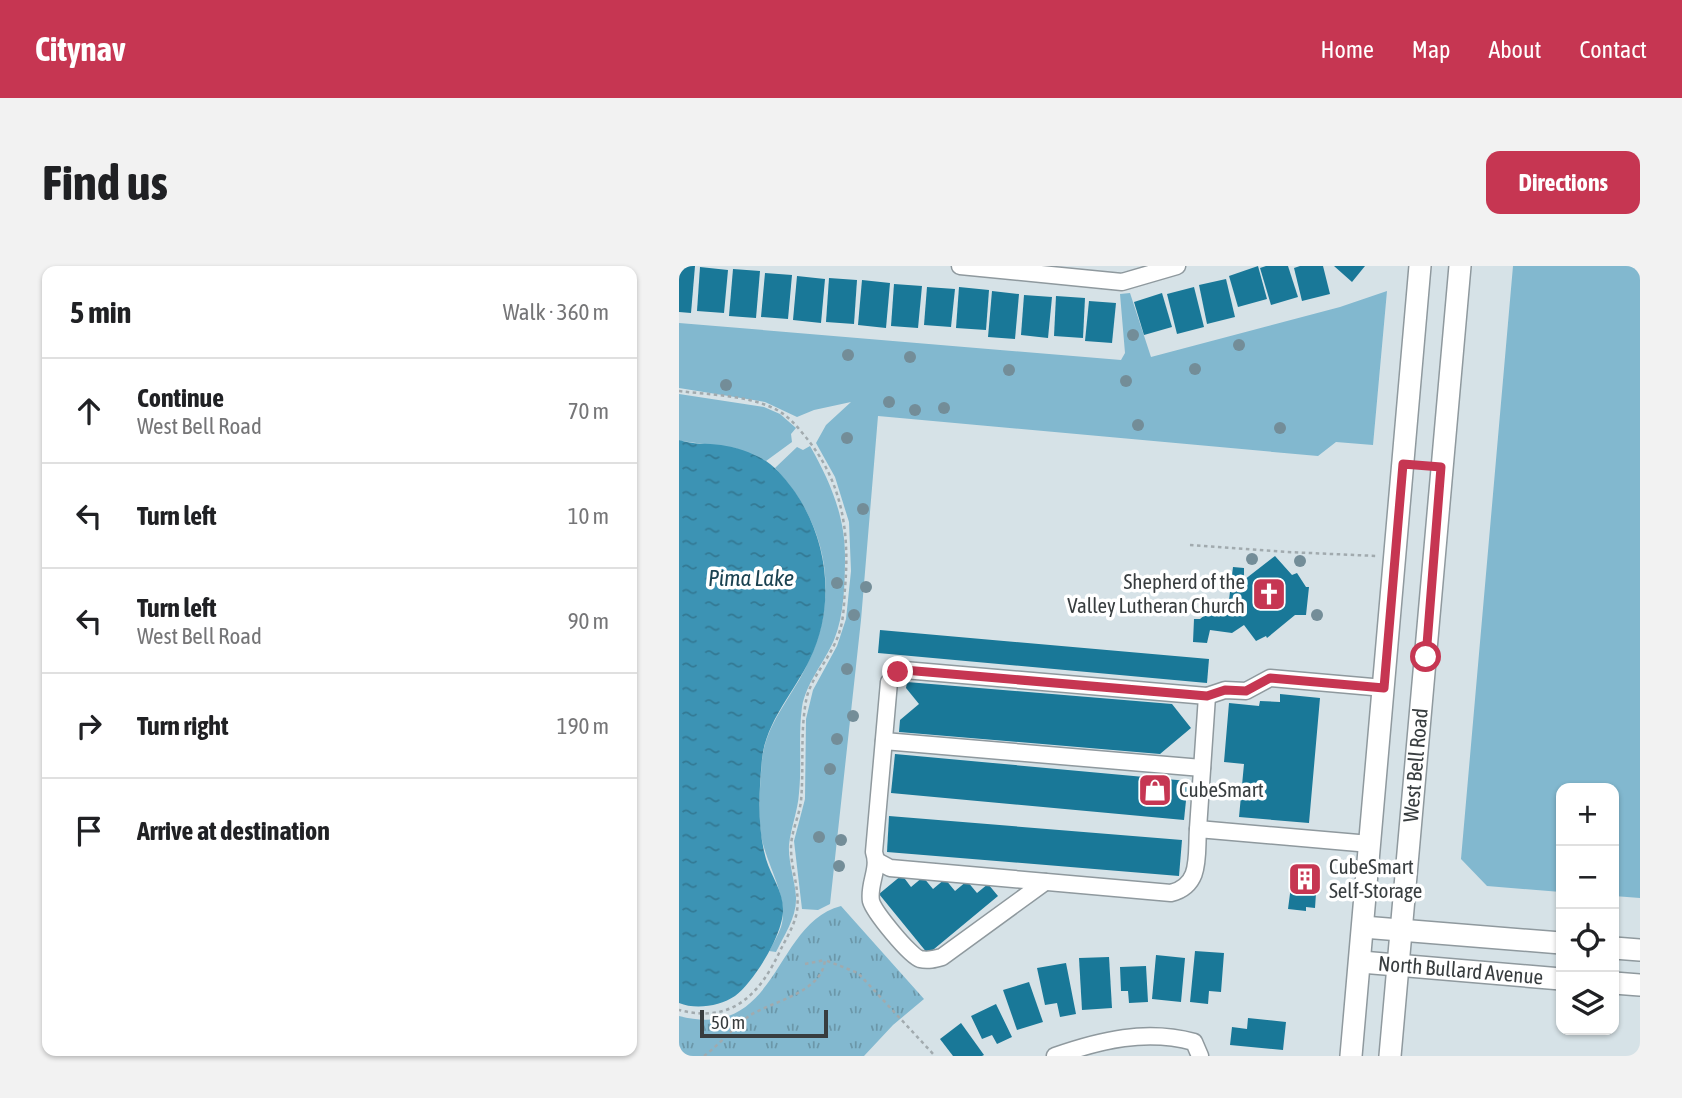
<!DOCTYPE html>
<html lang="en">
<head>
<meta charset="utf-8">
<style>
  body { margin:0; font-family:"Asap Condensed",sans-serif; background:#f2f2f2; color:#202124 }
  .controls { position:absolute; right:21px; bottom:21px; display:grid; overflow:hidden; border-radius:14px; box-shadow:0 2px 5px #0004 }
  .controls button { width:63px; height:63px; display:grid; place-items:center; padding:0; border:0; border-bottom:2px solid #e0e0e0; background:#fff; color:#202124; font:35px sans-serif }
  .scale { position:absolute; left:21px; bottom:18px; width:128px; box-sizing:border-box; padding-left:7px; border:4px solid #383d3f; border-top:0; font-size:19px; line-height:24px; white-space:nowrap; color:#383d3f; -webkit-text-stroke:5px #fff; paint-order:stroke }
  .stop { position:absolute; width:21px; height:21px; margin:-16px; border:5px solid #c63652; border-radius:50%; background:#fff }
  .stop.end { background:#c63652; border-color:#fff; box-shadow:0 2px 7px #0008 }
  .list { margin:0; padding:0; list-style:none }
  h2 { display:flex; justify-content:space-between; align-items:center; height:91px; margin:0; padding:0 28px; font-size:30px }
  h2 small { font-size:23px; font-weight:400; color:#757577 }
  .list li { display:grid; grid-template-columns:46px 1fr auto; gap:21px; align-items:center; box-sizing:border-box; height:105px; padding:0 28px; border-top:2px solid #e0e0e0 }
  .list b { display:block; font-size:26px; white-space:nowrap }
  .list p { margin:0; font-size:23px; white-space:nowrap; color:#757577 }
  .list em { font-size:23px; font-style:normal; color:#757577 }
  .icon { flex:none; width:38px; height:38px; fill:none; stroke:currentColor; stroke-width:2; stroke-linecap:round; stroke-linejoin:round }
  .map { position:relative; flex:none; width:961px; height:790px; overflow:hidden; border-radius:14px }
  header { display:flex; align-items:center; gap:42px; box-sizing:border-box; height:98px; padding:0 35px; background:#c63652; color:#fff }
  header strong { font-size:33px }
  nav { display:flex; gap:38px; margin-inline-start:auto; font-size:24px }
  .intro { display:flex; align-items:center; justify-content:space-between; box-sizing:border-box; height:168px; padding:0 42px }
  h1 { margin:0; font-size:49px }
  .button { padding:18px 32px; border-radius:14px; background:#c63652; color:#fff; font-size:24px; font-weight:700 }
  main { display:flex; gap:42px; padding:0 42px }
  aside { flex:1; background:#fff; border-radius:14px; box-shadow:0 2px 5px #0004 }
  .map>svg:first-child { display:block }
  .green { fill:#82b8cf }
  .park { fill:url(#park-tufts) }
  .water { fill:url(#water-ripples) }
  .building { fill:#197898 }
  .lines { fill:none; stroke-linecap:round; stroke-linejoin:round }
  .minor-casing { stroke:#8f999e; stroke-width:19 }
  .major-casing { stroke:#8f999e; stroke-width:24 }
  .path { stroke:#a1aaae; stroke-width:2.5; stroke-dasharray:3.5 3.5; stroke-linecap:butt }
  .minor { stroke:#fff; stroke-width:16 }
  .major { stroke:#fff; stroke-width:21 }
  .tree { fill:#738d98 }
  .route { stroke:#c63652; stroke-width:9 }
  .labels { text-anchor:middle; stroke-width:7; stroke-linejoin:round; paint-order:stroke }
  .poi-label { font-size:21px; fill:#383d3f; stroke:#fff; text-anchor:start }
  .street-label { font-size:21px; fill:#383d3f; stroke:#fff }
  .water-label { font-size:23px; font-style:italic; fill:#1b4251; stroke:#fff }
</style>
</head>
<body>
<header>
<strong>Citynav</strong>
<nav><a>Home</a><a>Map</a><a>About</a><a>Contact</a></nav>
</header>
<div class="intro"><h1>Find us</h1><a class="button">Directions</a></div>
<main>
<aside>
<h2>5 min<small>Walk · 360 m</small></h2>
<ul class="list">
<li><svg class="icon" aria-label="ahead" viewBox="0 0 24 24"><path d="M12 20V5M6 11l6-6 6 6"/></svg><div><b>Continue</b><p>West Bell Road</p></div><em>70 m</em></li>
<li><svg class="icon" aria-label="left" viewBox="0 0 24 24"><path d="M17 20v-9H6M10 6l-5 5 5 5"/></svg><div><b>Turn left</b></div><em>10 m</em></li>
<li><svg class="icon" aria-label="left" viewBox="0 0 24 24"><path d="M17 20v-9H6M10 6l-5 5 5 5"/></svg><div><b>Turn left</b><p>West Bell Road</p></div><em>90 m</em></li>
<li><svg class="icon" aria-label="right" viewBox="0 0 24 24"><path d="M7 20v-9h11M14 6l5 5-5 5"/></svg><div><b>Turn right</b></div><em>190 m</em></li>
<li><svg class="icon" aria-label="arrive" viewBox="0 0 24 24"><path d="M6 21V4h12l-3 4 3 4H6"/></svg><div><b>Arrive at destination</b></div></li>
</ul>
</aside>
<div class="map">
<svg width="961" height="790" viewBox="0 0 961 790">
  <defs>
    <pattern id="park-tufts" width="24" height="20" patternUnits="userSpaceOnUse" patternTransform="scale(1.75)"><rect width="24" height="20" fill="#82b8cf"/><path d="M3 7l-1-3M5 7V3M7 7l1-3M15 17l-1-3M17 17v-4M19 17l1-3" fill="none" stroke="#6b97a9"/></pattern>
    <pattern id="water-ripples" width="26" height="14" patternUnits="userSpaceOnUse" patternTransform="scale(1.75)"><rect width="26" height="14" fill="#3c93b4"/><path d="M2 4q2-2 4 0t4 0M15 11q2-2 4 0t4 0" fill="none" stroke="#337994"/></pattern>
  </defs>
  <rect width="100%" height="100%" fill="#d6e2e7"/>
  <g class="green">
    <path d="M834 0H961V632L935 630V522H882V626L808 620 782 593Z"/>
    <path d="M708 25 694 179 657 176 639 190 199 150 182 354 151 638 139 644 123 643 115 575 126 533 127 453 134 424 158 380 167 353 172 305 170 256 156 211 137 177 147 159 172 136 135 144 118 151 86 136 0 122V57L442 94 446 87 441 28 451 27 472 91 661 41Z"/>
    <path d="M0 128 85 141 101 148 117 162 112 168 113 176 87 195 56 182 2 175 0 174Z"/>
    <path d="M131 180C151 215 166 250 166 290 166 317 165 350 155 374 145 397 127 417 123 441 119 470 123 498 120 527 119 544 112 561 110 579 109 596 116 614 117 631 118 651 105 669 97 686L90 685C94 678 99 669 102 661 111 632 87 599 82 569 79 546 81 518 83 494 86 460 111 433 126 403 162 333 150 259 96 202L118 181 124 184Z"/>
  </g>
  <path class="park" d="M162 640 245 733 214 759 185 790H0V750C100 776 94 657 162 640Z"/>
  <path class="water" d="M0 174C14 179 28 177 42 179 57 181 74 187 87 195 99 203 108 215 116 226 149 274 157 339 131 393 116 425 87 455 83 493 80 525 78 562 87 593 92 610 104 625 104 643 105 667 75 716 56 730 41 740 17 744 0 737Z"/>
  <g class="building">
    <path d="M0 0H16L12 47 0 46Z"/>
    <path d="M579 0 588 33 559 41 550 10Z"/>
    <path d="M587 0H609L619 31 592 39 581 2Z"/>
    <path d="M621 0H644L651 28 623 35 615 2Z"/>
    <path d="M655 0H686L673 16Z"/>
    <path d="M21 1 49 4 45 47 18 45Z"/>
    <path d="M54 3 81 5 77 52 50 50Z"/>
    <path d="M86 7 113 9 109 53 82 51Z"/>
    <path d="M118 10 146 13 142 57 114 54Z"/>
    <path d="M150 12 178 14 175 58 147 56Z"/>
    <path d="M547 13 556 51 528 58 520 19Z"/>
    <path d="M183 14 211 17 207 62 179 59Z"/>
    <path d="M215 18 243 20 239 62 212 60Z"/>
    <path d="M248 21 276 23 272 61 245 59Z"/>
    <path d="M280 21 310 24 307 64 277 62Z"/>
    <path d="M515 21 525 61 498 68 488 28Z"/>
    <path d="M313 25 340 28 336 73 309 71Z"/>
    <path d="M483 27 493 61 465 69 455 36Z"/>
    <path d="M345 29 373 31 369 72 342 69Z"/>
    <path d="M377 30 406 32 404 72 375 70Z"/>
    <path d="M410 35 437 37 433 77 406 75Z"/>
    <path d="M596 290 613 309 618 307 627 321H630L627 349H616L588 372 587 370 577 375 565 359 553 367 531 364 528 377 514 376 515 353H521L544 334H550L554 301 565 302V314Z"/>
    <path d="M201 364 530 393 528 417 199 387Z"/>
    <path d="M228 416 493 438 512 462 481 488 220 466 221 454 240 438 227 422Z"/>
    <path d="M601 428 641 432 630 557 560 551 565 498 545 496 550 437 580 440 581 435 601 436Z"/>
    <path d="M216 488 509 515 505 554 212 527Z"/>
    <path d="M210 550 503 574 500 610 208 586Z"/>
    <path d="M615 597 639 598 636 642 627 641V645L609 643Z"/>
    <path d="M223 609 232 621 244 611 254 623 266 613 276 625 288 615 298 627 309 618 319 630 249 688 200 628Z"/>
    <path d="M516 685 545 687 542 726 530 725 529 738 511 736Z"/>
    <path d="M477 689 506 692 502 736 473 733Z"/>
    <path d="M430 691 433 742 403 744 400 692Z"/>
    <path d="M387 697 397 748 381 751 378 737 366 739 358 702Z"/>
    <path d="M467 700 469 736 450 737 449 725H442L441 701Z"/>
    <path d="M350 716 364 756 338 764 324 724Z"/>
    <path d="M317 738 333 771 318 778 313 769 303 773 292 750Z"/>
    <path d="M569 752 607 756 604 784 551 779 553 761 568 763Z"/>
    <path d="M282 757 305 789 303 790H274L261 773Z"/>
  </g>
  <g class="lines">
    <g class="minor-casing">
      <g id="minor">
        <path d="M281 0 443 16 498 0"/>
        <path d="M205 475 523 502"/>
        <path d="M519 563 528 430"/>
        <path d="M198 595 211 602 492 627C523 619 517 590 519 563L691 578"/>
        <path d="M366 616 263 691C256 693 249 695 241 693 231 690 195 646 192 635 189 618 201 603 195 586L210 416 219 406 225 404 528 430 546 424 567 425 591 412 705 422"/>
        <path d="M376 790C422 774 467 763 515 776L521 790"/>
      </g>
    </g>
    <g class="major-casing">
      <g id="major">
        <path d="M684 661 882 677"/>
        <path d="M935 682 961 684"/>
        <path id="s1" d="M682 696 882 713"/>
        <path d="M935 717 961 719"/>
        <path d="M672 790 741 0"/>
        <path id="s2" d="M711 790 781 0"/>
      </g>
    </g>
    <g class="path">
      <path d="M0 125C31 129 70 129 98 144 109 150 117 159 125 169 163 214 171 265 166 322 165 336 165 351 161 364 154 390 131 411 127 435 121 468 125 502 122 535 120 551 112 566 112 582 112 603 121 623 118 645 116 658 108 671 102 683 81 728 54 758 0 744"/>
      <path d="M511 279 608 286 698 290"/>
      <path d="M126 698 146 694"/>
      <path d="M25 790C41 778 54 762 70 750 93 735 143 727 146 694L179 707 256 790"/>
    </g>
    <use href="#minor" class="minor"/>
    <use href="#major" class="major"/>
  </g>
  <g class="tree">
    <circle cx="454" cy="69" r="6"/>
    <circle cx="560" cy="79" r="6"/>
    <circle cx="169" cy="89" r="6"/>
    <circle cx="231" cy="91" r="6"/>
    <circle cx="516" cy="103" r="6"/>
    <circle cx="330" cy="104" r="6"/>
    <circle cx="447" cy="115" r="6"/>
    <circle cx="47" cy="119" r="6"/>
    <circle cx="210" cy="136" r="6"/>
    <circle cx="265" cy="142" r="6"/>
    <circle cx="236" cy="144" r="6"/>
    <circle cx="459" cy="159" r="6"/>
    <circle cx="601" cy="162" r="6"/>
    <circle cx="168" cy="172" r="6"/>
    <circle cx="184" cy="243" r="6"/>
    <circle cx="573" cy="293" r="6"/>
    <circle cx="621" cy="295" r="6"/>
    <circle cx="158" cy="317" r="6"/>
    <circle cx="187" cy="321" r="6"/>
    <circle cx="175" cy="349" r="6"/>
    <circle cx="638" cy="349" r="6"/>
    <circle cx="168" cy="403" r="6"/>
    <circle cx="174" cy="450" r="6"/>
    <circle cx="158" cy="473" r="6"/>
    <circle cx="151" cy="503" r="6"/>
    <circle cx="140" cy="571" r="6"/>
    <circle cx="162" cy="574" r="6"/>
    <circle cx="160" cy="600" r="6"/>
  </g>
  <g class="lines">
    <path class="route" d="M219 406 225 404 528 430 546 424 567 425 591 412 705 422 724 198 762 201 747 391"/>
  </g>
  <defs>
    <g id="church-square" transform="scale(1.75)"><rect x="-9" y="-9" width="18" height="18" rx="4" fill="#c63652" stroke="#fff"/><path d="M-1.2-6h2.4v3.5h3.3v2.4h-3.3V6h-2.4V-.1h-3.3v-2.4h3.3Z" fill="#fff"/></g>
    <g id="shop-square" transform="scale(1.75)"><rect x="-9" y="-9" width="18" height="18" rx="4" fill="#c63652" stroke="#fff"/><path d="M-5-2.5h2.3a2.7 3.5 0 0 1 5.4 0H5L5.5 6h-11ZM-1.5-2.5h3a1.5 2.3 0 0 0-3 0Z" fill="#fff"/></g>
    <g id="building-square" transform="scale(1.75)"><rect x="-9" y="-9" width="18" height="18" rx="4" fill="#c63652" stroke="#fff"/><path d="M-4-6H4V6H1V3H-1V6H-4ZM-2.5-4.3h1.7v1.8h-1.7ZM.8-4.3h1.7v1.8H.8ZM-2.5-1h1.7V.8h-1.7ZM.8-1h1.7V.8H.8Z" fill="#fff"/></g>
  </defs>
  <g fill-rule="evenodd">
    <use href="#church-square" x="590" y="328"/>
    <use href="#shop-square" x="476" y="524"/>
    <use href="#building-square" x="626" y="613"/>
  </g>
  <g class="labels">
    <g class="poi-label">
      <text x="566" y="323" text-anchor="end">Shepherd of the<tspan x="566" dy="24">Valley Lutheran Church</tspan></text>
      <text x="500" y="531">CubeSmart</text>
      <text x="650" y="608">CubeSmart<tspan x="650" dy="24">Self-Storage</tspan></text>
    </g>
    <g class="street-label">
      <text dy="7" stroke="none"><textPath href="#s2" startOffset="292">West Bell Road</textPath></text>
      <text dy="7" stroke="none"><textPath href="#s1" startOffset="100">North Bullard Avenue</textPath></text>
    </g>
    <g class="water-label">
      <text x="72" y="320">Pima Lake</text>
    </g>
  </g>
</svg>
<div class="controls">
<button>+</button>
<button>−</button>
<button><svg class="icon" aria-label="locate" viewBox="0 0 24 24"><circle cx="12" cy="12" r="6"/><path d="M12 2v4M12 18v4M2 12h4M18 12h4"/></svg></button>
<button><svg class="icon" aria-label="layers" viewBox="0 0 24 24"><path d="M12 4l9 5-9 5-9-5zM3 14l9 5 9-5"/></svg></button>
</div>
<div class="scale">50 m</div>
<div class="stop" style="left:747px;top:391px"></div>
<div class="stop end" style="left:219px;top:406px"></div>
</div>
</main>
</body>
</html>
